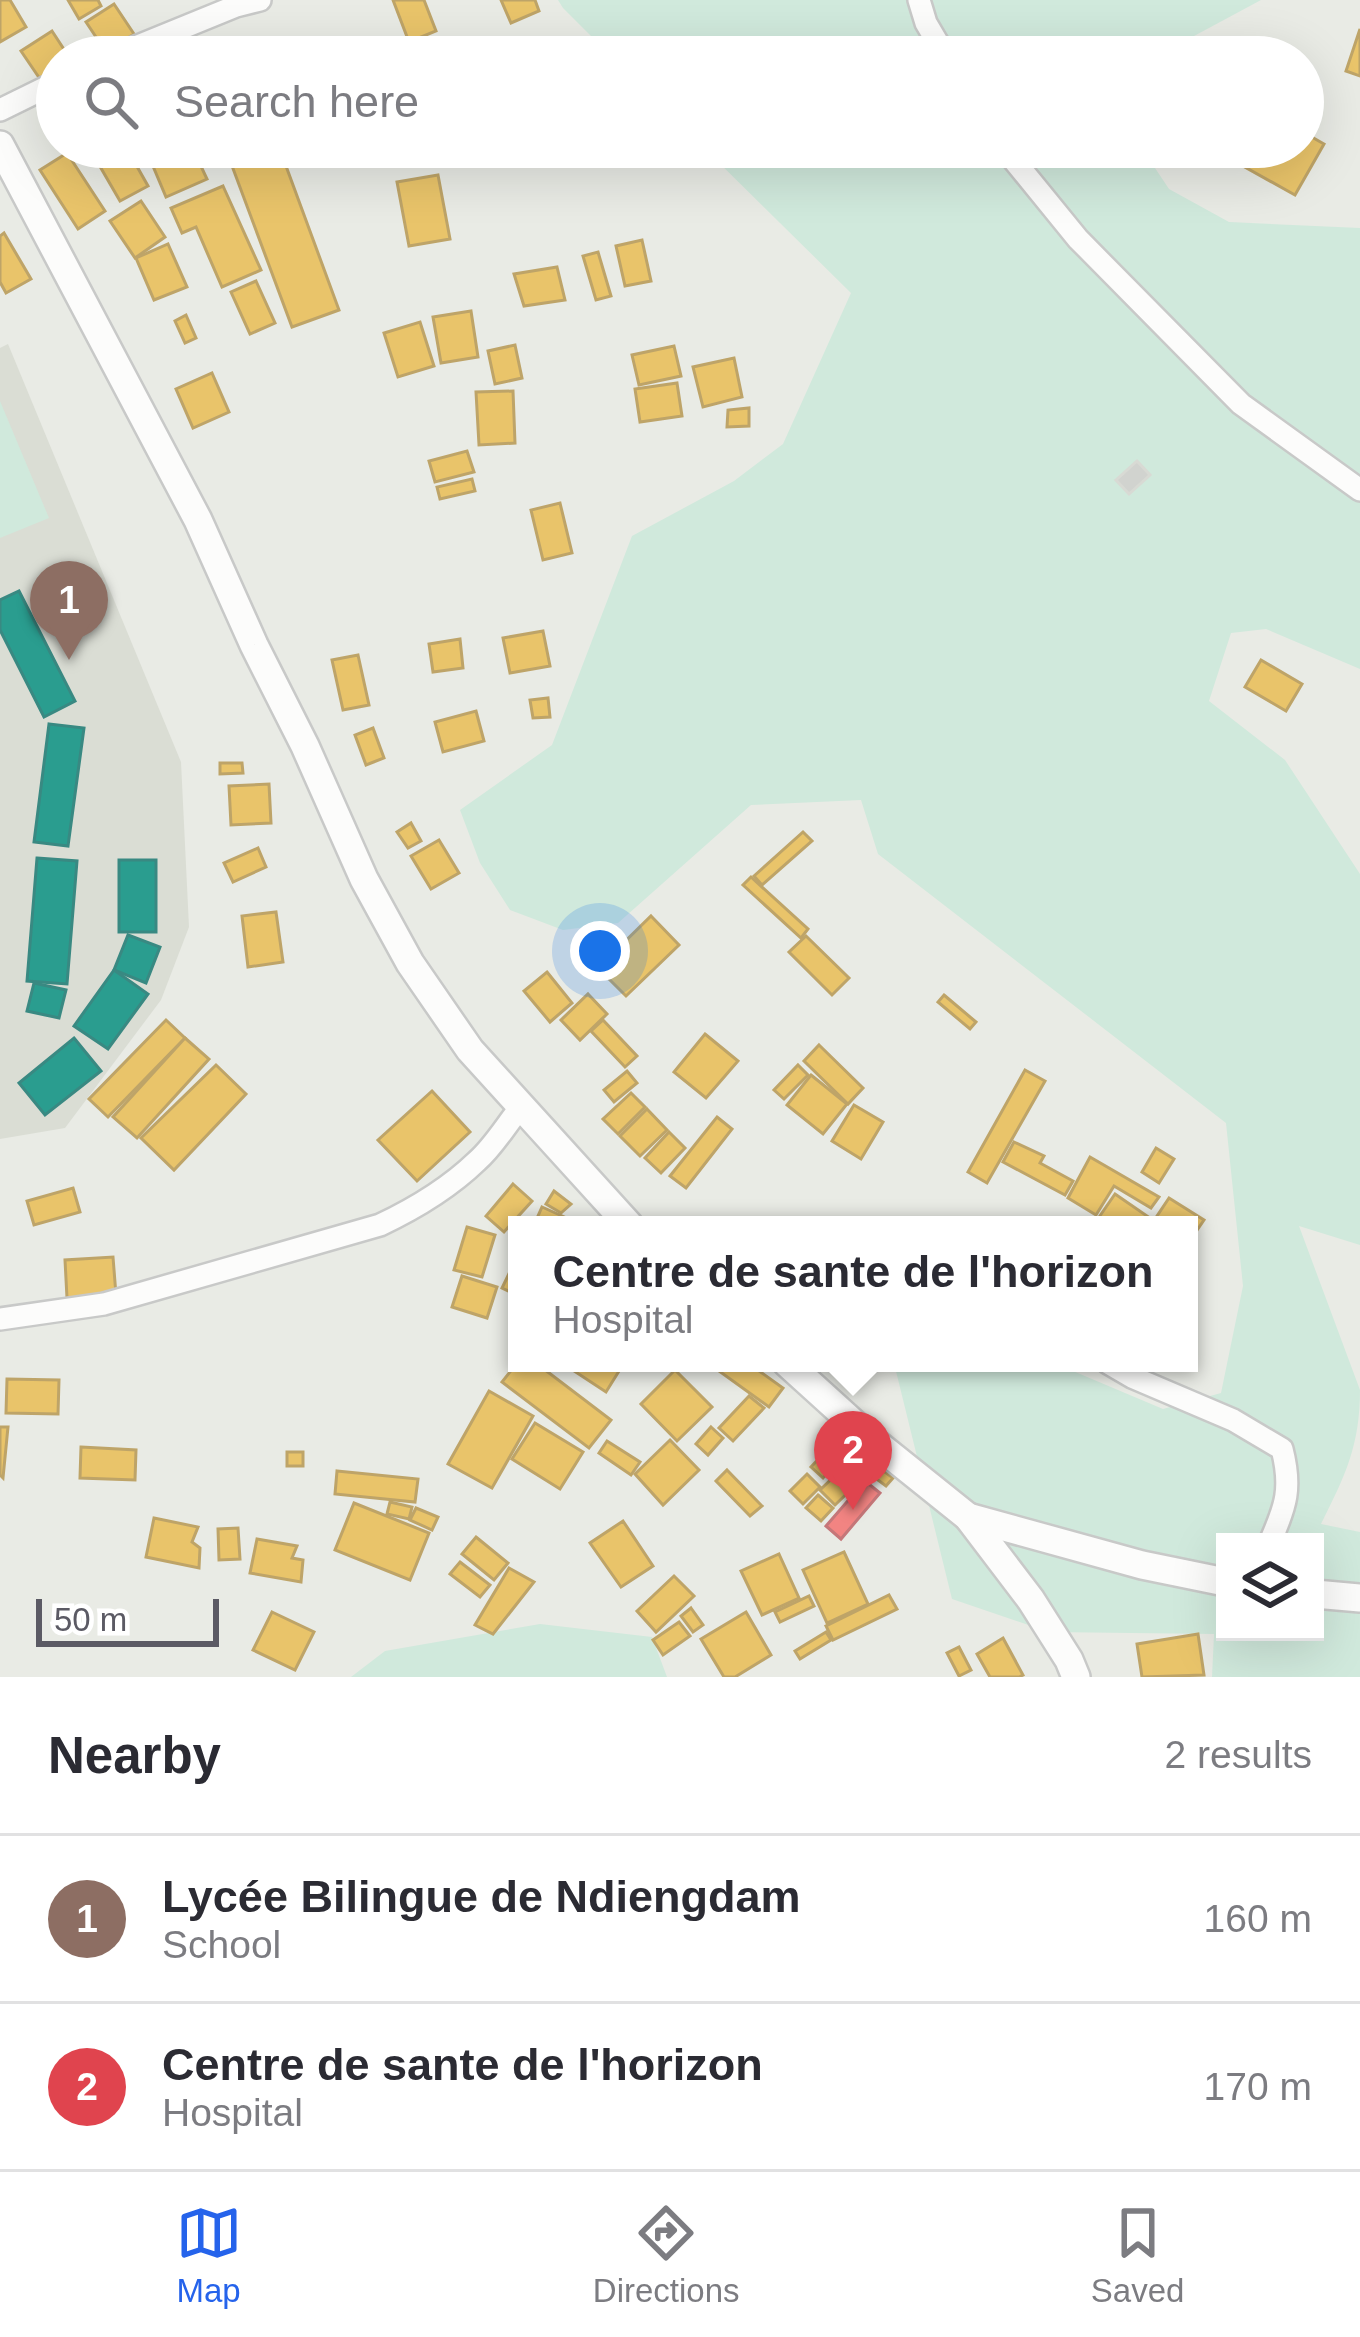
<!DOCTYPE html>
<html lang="en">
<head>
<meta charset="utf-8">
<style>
  body { margin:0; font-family:Helvetica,sans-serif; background:#f2f2f3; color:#2b2b33 }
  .controls { position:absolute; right:36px; bottom:36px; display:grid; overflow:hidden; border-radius:0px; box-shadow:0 12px 48px #0002 }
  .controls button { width:108px; height:108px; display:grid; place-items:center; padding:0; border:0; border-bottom:3px solid #e1e1e2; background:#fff; color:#2b2b33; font:60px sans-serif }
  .scale { position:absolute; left:36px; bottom:30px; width:183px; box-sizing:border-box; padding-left:12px; border:6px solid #5b5a64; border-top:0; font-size:33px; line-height:42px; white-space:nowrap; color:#5b5a64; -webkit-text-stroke:9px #fff; paint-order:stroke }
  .you { position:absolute; left:600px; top:951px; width:42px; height:42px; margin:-30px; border:9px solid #fff; border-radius:50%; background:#1a73e8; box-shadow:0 0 0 18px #1a73e833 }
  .badge { display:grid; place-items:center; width:78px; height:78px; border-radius:50%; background:#2563eb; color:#fff; font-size:39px; font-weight:700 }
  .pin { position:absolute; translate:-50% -99px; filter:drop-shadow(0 3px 6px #0008) }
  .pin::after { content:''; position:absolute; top:63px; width:42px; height:36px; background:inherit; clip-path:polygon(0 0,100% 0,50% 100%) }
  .popup { position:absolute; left:508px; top:1216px; width:690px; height:156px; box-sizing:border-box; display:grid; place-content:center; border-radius:0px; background:#fff; filter:drop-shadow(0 3px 9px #0005); font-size:39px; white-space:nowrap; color:#7c7c81 }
  .popup b { font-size:45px; color:#2b2b33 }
  .popup::after { content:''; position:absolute; left:50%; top:100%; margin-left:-24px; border:24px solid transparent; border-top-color:#fff }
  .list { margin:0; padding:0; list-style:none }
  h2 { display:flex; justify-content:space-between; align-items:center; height:156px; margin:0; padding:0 48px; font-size:51px }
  h2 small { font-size:39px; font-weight:400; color:#7c7c81 }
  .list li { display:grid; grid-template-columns:78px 1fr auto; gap:36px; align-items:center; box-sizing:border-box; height:168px; padding:0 48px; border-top:3px solid #e1e1e2 }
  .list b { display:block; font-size:45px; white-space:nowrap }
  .list p { margin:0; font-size:39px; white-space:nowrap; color:#7c7c81 }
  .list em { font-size:39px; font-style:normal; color:#7c7c81 }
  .icon { flex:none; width:66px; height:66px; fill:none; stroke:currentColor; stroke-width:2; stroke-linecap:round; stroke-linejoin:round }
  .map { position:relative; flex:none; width:1360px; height:1677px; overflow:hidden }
  .search { position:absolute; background:#fff; box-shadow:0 12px 48px #0002; left:36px; right:36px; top:36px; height:132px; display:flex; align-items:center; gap:30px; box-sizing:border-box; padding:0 42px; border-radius:66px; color:#7c7c81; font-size:45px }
  .sheet { height:492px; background:#fff }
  nav { display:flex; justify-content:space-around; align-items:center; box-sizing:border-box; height:168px; border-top:3px solid #e1e1e2; background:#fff; font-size:33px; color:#7c7c81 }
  nav a { display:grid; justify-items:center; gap:6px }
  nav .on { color:#2563eb }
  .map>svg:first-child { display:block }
  .education { fill:#daddd4 }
  .green { fill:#d0e9dc; fill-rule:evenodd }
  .homes { fill:#e9c46a; stroke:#bea468; stroke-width:3 }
  .schools { fill:#2a9d8f; stroke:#398982; stroke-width:3 }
  .health { fill:#f28482; stroke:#c57779; stroke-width:3 }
  .building { fill:#d1d3cf; stroke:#d8dad4; stroke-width:3 }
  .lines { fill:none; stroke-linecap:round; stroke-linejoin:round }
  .minor-casing { stroke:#c8c9c8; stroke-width:26 }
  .tertiary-casing { stroke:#c8c9c8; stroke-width:32 }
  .minor { stroke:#fcfcfb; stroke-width:21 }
  .tertiary { stroke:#fcfcfb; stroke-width:27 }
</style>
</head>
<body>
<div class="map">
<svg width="1360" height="1677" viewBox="0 0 1360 1677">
  <rect width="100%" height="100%" fill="#e9ebe5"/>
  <path class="education" d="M8 344 181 762 189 927 161 1000 65 1128 0 1139V348Z"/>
  <g class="green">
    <path d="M558 0H1261L1155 57H612L563 8Z"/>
    <path d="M703 147H1141L1169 189 1229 222 1360 228V669L1266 629 1231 633 1209 701 1285 760 1360 874V1245L1299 1226 1360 1390C1360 1446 1345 1476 1321 1524L1360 1532V1677H1212L1214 1634 1049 1632 952 1599 894 1363H1054L1163 1409 1221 1393 1243 1286 1226 1123 878 854 861 800 751 805 618 923 563 930 510 910 480 863 460 810 552 745 632 536 734 481 783 444 851 293ZM1225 1542H1315V1632H1225Z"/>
    <path d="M0 401 49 518 0 538Z"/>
    <path d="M540 1624 652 1637 667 1677H351L385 1651Z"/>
  </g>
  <g class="homes">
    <path d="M0 0H10L26 27 0 42Z"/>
    <path d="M68 0H98L101 6 79 19Z"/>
    <path d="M393 0H424L436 31 409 42Z"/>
    <path d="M501 0H535L539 11 511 23Z"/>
    <path d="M114 4 134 34 106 52 86 22Z"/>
    <path d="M1360 29V76L1346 71Z"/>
    <path d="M52 31 69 57H57V68L40 79 21 51Z"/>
    <path d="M390 38 394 57H348L346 47Z"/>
    <path d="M240 44 243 57H216L214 50Z"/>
    <path d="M270 45 271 57H244L243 49Z"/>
    <path d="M1303 132 1324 144 1295 195 1209 147H1303Z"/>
    <path d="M126 147 148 186 120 201 98 163Z"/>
    <path d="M131 147H167L168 152 139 165Z"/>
    <path d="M177 147H192L207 179 166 197 150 159Z"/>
    <path d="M225 147H279L339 310 292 327Z"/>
    <path d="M67 153 105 211 78 229 40 170Z"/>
    <path d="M438 175 450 239 409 246 397 182Z"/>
    <path d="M223 186 261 270 222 287 196 227 182 233 171 208Z"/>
    <path d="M141 201 165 237 135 258 110 221Z"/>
    <path d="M4 233 31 279 6 293 0 282V236Z"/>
    <path d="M642 240 651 281 625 286 616 246Z"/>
    <path d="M168 244 187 287 154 300 136 258Z"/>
    <path d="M598 252 611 296 596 300 583 256Z"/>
    <path d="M557 267 565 300 524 306 514 274Z"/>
    <path d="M256 281 275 323 250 334 231 292Z"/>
    <path d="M471 311 478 357 441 363 433 317Z"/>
    <path d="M186 315 196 338 185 343 175 321Z"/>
    <path d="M420 322 434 366 398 377 384 333Z"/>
    <path d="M515 345 522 378 495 384 488 351Z"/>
    <path d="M674 346 681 376 639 385 632 355Z"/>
    <path d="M734 358 742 397 703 407 693 367Z"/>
    <path d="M212 373 229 412 193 428 176 389Z"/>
    <path d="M677 383 682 416 640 422 635 389Z"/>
    <path d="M513 391 515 443 479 445 476 392Z"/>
    <path d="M749 408V426L727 427 728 410Z"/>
    <path d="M467 451 474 472 435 482 429 461Z"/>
    <path d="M472 479 475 491 440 499 437 487Z"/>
    <path d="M560 503 572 553 543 560 531 510Z"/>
    <path d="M543 631 550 666 510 673 503 638Z"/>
    <path d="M460 639 463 668 433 672 429 644Z"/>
    <path d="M358 655 369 705 343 710 332 660Z"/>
    <path d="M1261 660 1302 684 1286 711 1245 687Z"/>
    <path d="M548 698 550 717 533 718 530 700Z"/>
    <path d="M476 711 484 741 443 752 435 722Z"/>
    <path d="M373 728 384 758 366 765 355 735Z"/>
    <path d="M220 763H242L243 773 220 774Z"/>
    <path d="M269 784 271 823 231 825 229 786Z"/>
    <path d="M411 823 421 841 408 848 397 832Z"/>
    <path d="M803 832 812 841 762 885 754 876Z"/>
    <path d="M439 840 459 873 431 889 411 856Z"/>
    <path d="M258 848 266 867 233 882 224 863Z"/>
    <path d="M751 877 808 929 801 938 743 885Z"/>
    <path d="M276 912 283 962 248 967 242 916Z"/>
    <path d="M651 916 679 945 626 996 598 968Z"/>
    <path d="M806 936 849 978 832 995 789 952Z"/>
    <path d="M547 972 572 1003 550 1022 524 991Z"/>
    <path d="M588 994 607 1014 580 1040 561 1020Z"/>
    <path d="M944 995 976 1022 970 1029 938 1002Z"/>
    <path d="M166 1020 185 1038 108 1117 89 1099Z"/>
    <path d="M603 1020 637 1056 625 1067 591 1031Z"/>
    <path d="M705 1034 738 1061 706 1098 674 1072Z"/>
    <path d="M185 1038 209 1059 137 1138 113 1117Z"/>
    <path d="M819 1045 863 1088 848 1104 804 1061Z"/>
    <path d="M216 1065 246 1094 174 1170 141 1138Z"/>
    <path d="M798 1065 808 1075 784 1099 774 1090Z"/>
    <path d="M1025 1070 1045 1081 987 1183 968 1172Z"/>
    <path d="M627 1071 637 1083 614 1102 604 1090Z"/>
    <path d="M811 1075 847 1104 823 1134 787 1105Z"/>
    <path d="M432 1091 470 1132 417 1181 378 1140Z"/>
    <path d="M631 1093 645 1107 618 1134 603 1119Z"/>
    <path d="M854 1105 883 1122 861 1159 832 1141Z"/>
    <path d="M647 1109 667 1130 640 1156 620 1136Z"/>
    <path d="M717 1117 732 1129 686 1188 670 1176Z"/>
    <path d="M669 1132 685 1148 661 1173 645 1158Z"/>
    <path d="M1014 1142 1044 1156 1040 1163 1073 1181 1065 1195 1003 1162Z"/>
    <path d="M1156 1148 1174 1159 1159 1183 1142 1172Z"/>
    <path d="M1090 1157 1159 1197 1151 1208 1114 1186 1096 1215 1068 1198Z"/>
    <path d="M513 1184 532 1201 504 1232 486 1216Z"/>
    <path d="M73 1188 80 1212 34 1225 27 1201Z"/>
    <path d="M554 1191 571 1204 561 1213 546 1204Z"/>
    <path d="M1115 1194 1150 1218 1145 1225 1095 1223Z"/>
    <path d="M1169 1198 1204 1220 1189 1242V1225H1151Z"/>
    <path d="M542 1207 571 1220 569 1225H534Z"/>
    <path d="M467 1227 495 1235 482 1277 454 1270Z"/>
    <path d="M113 1257 116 1295 67 1298 65 1260Z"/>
    <path d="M517 1257V1295L502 1288Z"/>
    <path d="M462 1276 497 1287 487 1318 452 1307Z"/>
    <path d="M517 1363H536L611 1420 589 1448 502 1382Z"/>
    <path d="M562 1363H624L606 1392Z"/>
    <path d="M714 1363H748L783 1388 769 1407 712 1366Z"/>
    <path d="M675 1370 712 1407 677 1441 641 1404Z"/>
    <path d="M7 1379 59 1380 58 1414 6 1413Z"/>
    <path d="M489 1391 533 1416 492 1488 448 1464Z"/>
    <path d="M749 1396 764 1408 733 1441 719 1428Z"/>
    <path d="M535 1423 583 1452 560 1489 512 1459Z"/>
    <path d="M0 1427H8L3 1478 0 1475Z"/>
    <path d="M711 1427 723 1438 708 1455 696 1444Z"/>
    <path d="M843 1433 855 1444 823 1478 811 1467Z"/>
    <path d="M670 1440 699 1470 663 1505 635 1474Z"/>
    <path d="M607 1441 640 1462 631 1475 599 1453Z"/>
    <path d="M81 1447 136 1450 135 1480 80 1478Z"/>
    <rect x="287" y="1452" width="16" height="14"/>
    <path d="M858 1452 893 1478 886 1486 851 1460Z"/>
    <path d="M848 1463 863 1478 835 1505 820 1490Z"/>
    <path d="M727 1470 762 1506 750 1516 716 1481Z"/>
    <path d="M337 1471 418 1479 415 1502 335 1494Z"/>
    <path d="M807 1474 820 1487 803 1504 790 1491Z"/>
    <path d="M818 1495 833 1508 821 1521 806 1508Z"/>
    <path d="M390 1502 412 1507 409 1519 387 1514Z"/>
    <path d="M354 1503 429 1533 410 1580 335 1550Z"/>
    <path d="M416 1508 438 1517 432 1530 410 1520Z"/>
    <path d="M154 1518 198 1527 192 1542 200 1548 199 1568 146 1557Z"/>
    <path d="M623 1521 653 1566 621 1587 590 1543Z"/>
    <path d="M238 1528 240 1559 219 1560 218 1529Z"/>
    <path d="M476 1537 508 1563 494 1580 462 1554Z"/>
    <path d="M257 1539 297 1546 292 1558 303 1560 301 1582 250 1573Z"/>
    <path d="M844 1552 868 1604 827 1623 803 1570Z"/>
    <path d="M779 1554 799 1598 762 1615 741 1571Z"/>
    <path d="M460 1562 490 1585 480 1597 450 1574Z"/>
    <path d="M509 1568 534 1582 493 1634 475 1625Z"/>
    <path d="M674 1576 694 1596 656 1632 637 1611Z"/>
    <path d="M889 1595 897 1609 833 1640 826 1626Z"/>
    <path d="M809 1596 814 1606 780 1622 775 1612Z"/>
    <path d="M691 1608 703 1625 693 1632 681 1616Z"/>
    <path d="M272 1612 314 1632 295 1670 253 1650Z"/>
    <path d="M746 1612 771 1655 735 1677H724L701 1639Z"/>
    <path d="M679 1622 690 1636 663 1655 653 1640Z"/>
    <path d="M826 1632 831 1640 800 1659 795 1651Z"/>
    <path d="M1198 1634 1204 1675 1142 1677 1137 1644Z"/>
    <path d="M1003 1638 1023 1675 1019 1677H990L977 1654Z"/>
    <path d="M959 1647 971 1670 959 1676 947 1653Z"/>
  </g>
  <g class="schools">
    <path d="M19 591 75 701 44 717 0 630V600Z"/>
    <path d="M49 724 84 728 68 846 34 842Z"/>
    <path d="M37 858 77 861 67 984 27 981Z"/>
    <rect x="119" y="860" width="37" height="72"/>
    <path d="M128 935 160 947 146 983 114 970Z"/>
    <path d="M114 970 148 994 108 1049 74 1026Z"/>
    <path d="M34 983 66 990 59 1018 27 1011Z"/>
    <path d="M74 1038 101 1071 45 1115 19 1083Z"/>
  </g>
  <path class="health" d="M865 1481 880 1493 841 1539 826 1526Z"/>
  <path class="building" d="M1137 461 1150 475 1129 494 1116 480Z"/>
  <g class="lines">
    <g class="minor-casing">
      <g id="minor">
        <path d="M919 0 926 23 946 57"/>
        <path d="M111 57 236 6 260 0"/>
        <path d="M0 110 57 82"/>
        <path d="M1003 147 1078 239 1241 404 1360 490"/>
        <path d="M0 1319 104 1304 380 1225C416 1208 448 1189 477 1161 494 1146 506 1125 520 1108"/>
        <path d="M1108 1363 1132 1377 1233 1420 1282 1449C1292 1488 1286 1506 1270 1542"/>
      </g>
    </g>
    <g class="tertiary-casing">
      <g id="tertiary">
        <path d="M0 145 198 520 254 645 305 746 364 879 410 963 470 1050 629 1225"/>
        <path d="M787 1363 872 1440 968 1517 1031 1600 1069 1660 1076 1677"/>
        <path d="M968 1517 1142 1565 1225 1582"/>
        <path d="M1315 1594 1360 1598"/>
      </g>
    </g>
    <use href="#minor" class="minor"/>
    <use href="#tertiary" class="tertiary"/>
  </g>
</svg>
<div class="controls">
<button><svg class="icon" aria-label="layers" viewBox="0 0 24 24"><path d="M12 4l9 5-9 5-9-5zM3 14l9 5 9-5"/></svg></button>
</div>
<div class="scale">50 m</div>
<div class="you"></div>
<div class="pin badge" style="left:69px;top:660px;background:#8d6e63">1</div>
<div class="pin badge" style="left:853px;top:1510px;background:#e0444e">2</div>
<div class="popup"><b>Centre de sante de l'horizon</b>Hospital</div>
<div class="search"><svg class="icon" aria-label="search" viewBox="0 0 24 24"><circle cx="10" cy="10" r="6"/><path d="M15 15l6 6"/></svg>Search here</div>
</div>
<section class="sheet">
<h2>Nearby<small>2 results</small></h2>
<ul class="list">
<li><span class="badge" style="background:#8d6e63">1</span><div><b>Lycée Bilingue de Ndiengdam</b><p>School</p></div><em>160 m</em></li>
<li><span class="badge" style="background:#e0444e">2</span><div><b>Centre de sante de l'horizon</b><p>Hospital</p></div><em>170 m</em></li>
</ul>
</section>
<nav>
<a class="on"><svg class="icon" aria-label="map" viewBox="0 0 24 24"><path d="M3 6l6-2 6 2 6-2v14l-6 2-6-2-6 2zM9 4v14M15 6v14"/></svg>Map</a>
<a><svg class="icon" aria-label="directions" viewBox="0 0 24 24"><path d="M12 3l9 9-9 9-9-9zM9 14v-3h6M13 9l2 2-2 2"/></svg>Directions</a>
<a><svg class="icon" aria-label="saved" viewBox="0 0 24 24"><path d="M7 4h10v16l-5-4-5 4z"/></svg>Saved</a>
</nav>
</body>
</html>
